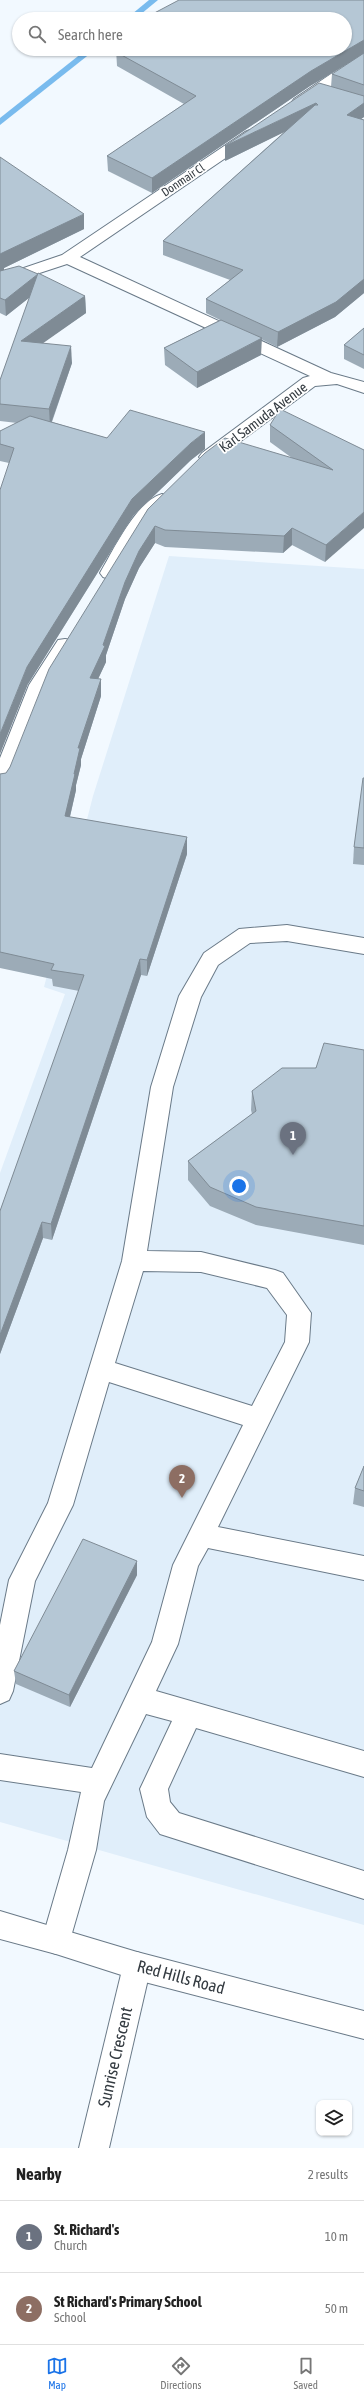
<!DOCTYPE html>
<html lang="en">
<head>
<meta charset="utf-8">
<style>
  body { margin:0; font-family:"Asap Condensed",sans-serif; background:#f6f6f6; color:#222 }
  .controls { position:absolute; right:12px; bottom:12px; display:grid; overflow:hidden; border-radius:8px; box-shadow:0 1px 3px #0004 }
  .controls button { width:36px; height:36px; display:grid; place-items:center; padding:0; border:0; border-bottom:1px solid #e0e0e0; background:#fff; color:#222; font:20px sans-serif }
  .you { position:absolute; left:239px; top:1186px; width:14px; height:14px; margin:-10px; border:3px solid #fff; border-radius:50%; background:#1a73e8; box-shadow:0 0 0 6px #1a73e833 }
  .badge { display:grid; place-items:center; width:26px; height:26px; border-radius:50%; background:#1a73e8; color:#fff; font-size:13px; font-weight:700 }
  .pin { position:absolute; translate:-50% -33px; filter:drop-shadow(0 1px 2px #0008) }
  .pin::after { content:''; position:absolute; top:21px; width:14px; height:12px; background:inherit; clip-path:polygon(0 0,100% 0,50% 100%) }
  .list { margin:0; padding:0; list-style:none }
  h2 { display:flex; justify-content:space-between; align-items:center; height:52px; margin:0; padding:0 16px; font-size:17px }
  h2 small { font-size:13px; font-weight:400; color:#767676 }
  .list li { display:grid; grid-template-columns:26px 1fr auto; gap:12px; align-items:center; box-sizing:border-box; height:72px; padding:0 16px; border-top:1px solid #e0e0e0 }
  .list b { display:block; font-size:15px; white-space:nowrap }
  .list p { margin:0; font-size:13px; white-space:nowrap; color:#767676 }
  .list em { font-size:13px; font-style:normal; color:#767676 }
  .icon { flex:none; width:22px; height:22px; fill:none; stroke:currentColor; stroke-width:2; stroke-linecap:round; stroke-linejoin:round }
  .map { position:relative; flex:none; width:364px; height:2148px; overflow:hidden }
  .search { position:absolute; background:#fff; box-shadow:0 1px 3px #0004; left:12px; right:12px; top:12px; height:44px; display:flex; align-items:center; gap:10px; box-sizing:border-box; padding:0 14px; border-radius:22px; color:#767676; font-size:15px }
  .sheet { height:196px; background:#fff }
  nav { display:flex; justify-content:space-around; align-items:center; box-sizing:border-box; height:56px; border-top:1px solid #e0e0e0; background:#fff; font-size:11px; color:#767676 }
  nav a { display:grid; justify-items:center; gap:2px }
  nav .on { color:#1a73e8 }
  .map>svg:first-child { display:block }
  .built { fill:#e0eefa }
  .lines { fill:none; stroke-linecap:round; stroke-linejoin:round }
  .stream { fill:#79bbee; fill-rule:evenodd }
  .minor-casing { stroke:#6a7a88; stroke-width:2 }
  .major-casing { stroke:#6a7a88; stroke-width:2 }
  .minor { fill:#fff; fill-rule:evenodd }
  .major { fill:#fff; fill-rule:evenodd }
  .wall { fill:#9cabb7 }
  .shaded-wall { fill:#7f8b95 }
  .building { fill:#b5c7d5; stroke:#7f8b95 }
  .labels { text-anchor:middle; stroke-width:3.5; stroke-linejoin:round; paint-order:stroke }
  .far-street-label { font-size:12px; fill:#343b41; stroke:#fff }
  .street-label { font-size:14px; fill:#343b41; stroke:#fff }
  .near-street-label { font-size:17px; fill:#343b41; stroke:#fff }
</style>
</head>
<body>
<div class="map">
<svg width="364" height="2148" viewBox="0 0 364 2148">
  <rect width="100%" height="100%" fill="#f2f9ff"/>
  <path class="built" d="M169 556 364 569V1925L0 1822V1173L65 994 44 987 93 796Z"/>
  <g class="lines">
    <g class="stream">
      <path d="M149 0H158L135 19H126Z"/>
      <path d="M87 49H96L0 125V118Z"/>
    </g>
    <g class="minor-casing">
      <g id="minor">
        <path d="M364 54V65L304 105H294L292 102 294 99 359 55Z"/>
        <path d="M250 130 255 132 258 135 255 138 80 257 331 373 364 382V393L337 384 315 386 214 461H202L199 457 202 453 303 378 310 376 67 264 0 286V276L62 255 245 132Z"/>
        <path d="M162 494 168 496 171 500 168 504 147 525 115 577 109 579 103 577 100 573C113 551 136 501 162 494Z"/>
        <path d="M65 639 72 640 74 645 48 686 10 783 7 788 0 790V758L29 685 58 640Z"/>
        <path d="M287 925 364 938V954L287 941 250 943 218 965 201 997 173 1087 147 1251 201 1252 275 1270 283 1273 311 1313 309 1342 218 1527 364 1556V1580L208 1548 198 1566 178 1644 156 1691 364 1751V1777L196 1728 168 1789 170 1802 179 1813 364 1871V1899L160 1834 147 1817 140 1789 172 1721 146 1714 104 1801 96 1850 70 1940 66 1950 56 1954 46 1950 42 1940 68 1850 81 1792 0 1780V1754L92 1768 152 1642 173 1565 243 1425 109 1382 73 1505 35 1581 13 1691 9 1700 0 1704V1625L9 1580 48 1503 122 1261 151 1087 179 996 204 953 239 929ZM143 1271 201 1272 267 1288 287 1315 285 1342 252 1406 115 1363Z"/>
        <path d="M137 1952 147 1956 151 1966 109 2148H79L123 1966 127 1956Z"/>
      </g>
    </g>
    <g class="major-casing">
      <path id="major" d="M0 1911 137 1952 364 2011V2039L137 1980 56 1954 0 1939Z"/>
    </g>
    <use href="#minor" class="minor"/>
    <use href="#major" class="major"/>
  </g>
  <g class="wall">
    <path d="M364 0V117L361 119 364 120V293L335 317 277 347 261 339V355L197 388 165 365 164 348 220 320 206 313V299L230 280 163 255V241L284 132 225 161 331 87 332 74 356 59 310 86 152 193 108 171 107 156 184 104 117 66 116 49Z"/>
    <path d="M0 157 84 229 4 268V270L85 296 86 313 42 343 72 363 52 422 107 438 205 449 191 460 133 516 28 684 9 463 0 461V431L17 423 0 421V380L30 297 6 316 0 313Z"/>
    <path d="M364 328V369L344 359V345Z"/>
    <path d="M270 425 364 450 325 562 292 545 283 553 165 547 155 543 139 568 125 599 106 655V662L98 679H101V696L81 759V765L76 785V790L70 817 187 837V854L147 976 141 975 52 1240 43 1238 0 1354V1211L79 991 53 986 52 979 0 968V774L6 773 10 767 148 509 292 458 270 442Z"/>
    <path d="M364 778V865L353 864 354 847Z"/>
    <path d="M364 1050V1245L256 1225 210 1206 188 1180V1161L252 1114 251 1110 252 1091Z"/>
    <path d="M364 1466V1507L353 1504 355 1488Z"/>
    <path d="M137 1561V1575L70 1707 16 1684 14 1671Z"/>
  </g>
  <g class="shaded-wall">
    <path d="M364 40V54L310 86 152 193V178L311 71Z"/>
    <path d="M316 103 315 117 225 161V146Z"/>
    <path d="M364 103V117L346 129 347 115Z"/>
    <path d="M84 214V229L4 268V273L0 275V254Z"/>
    <path d="M38 274 39 290 6 316 5 300Z"/>
    <path d="M364 279V293L335 317 277 347 278 332Z"/>
    <path d="M85 296 86 313 22 358 21 341Z"/>
    <path d="M262 338 261 355 197 388V372Z"/>
    <path d="M71 346 72 363 50 426 49 409Z"/>
    <path d="M205 432V449L191 460 133 516 28 684 0 754V734L27 667 132 499 191 443Z"/>
    <path d="M364 512V528L325 562 326 545Z"/>
    <path d="M155 526V543L139 568 125 599 106 655V662L91 694 90 678 103 645 125 582 139 551Z"/>
    <path d="M292 528V545L283 553 284 536Z"/>
    <path d="M101 679V696L81 759V765L76 785V790L66 833 65 816 78 748Z"/>
    <path d="M187 837V854L147 976V960Z"/>
    <path d="M140 959 141 975 52 1240 51 1224Z"/>
    <path d="M42 1222 43 1238 0 1354V1335Z"/>
    <path d="M137 1561V1575L70 1707 69 1695Z"/>
  </g>
  <g class="building">
    <path d="M179 0H364V40L311 71 152 178 107 156 196 96 116 52V49H345V19H143Z"/>
    <path d="M364 53V85L332 74Z"/>
    <path d="M319 83 364 96V103L347 115 364 120V279L336 302 278 332 206 299 243 270 163 241 315 105H318L316 103 225 146Z"/>
    <path d="M0 157 84 214 0 254Z"/>
    <path d="M19 266 38 274 5 300 0 298V271Z"/>
    <path d="M38 273 85 296 21 341 71 346 49 409 0 404V380Z"/>
    <path d="M221 320 262 338 197 372 164 348Z"/>
    <path d="M364 328V355L344 345Z"/>
    <path d="M280 409 364 450V512L326 545 292 528 284 536 165 530 155 526 139 551 125 582 103 645 105 646 90 678 101 679 78 748H80L74 774H75L65 816 187 837 147 960 140 959 51 1224 42 1222 0 1335V1211L84 975 51 970 54 964 0 952V774L6 773 10 767 49 669 148 509 205 453 225 438 333 470 270 425Z"/>
    <path d="M130 410 205 432 191 443 132 499 27 667 0 734V490L14 448 0 444V431L30 416 107 438Z"/>
    <path d="M363 778H364V848L354 847Z"/>
    <path d="M324 1043 364 1050V1226L256 1207 210 1187 188 1161 256 1111 252 1091 282 1068H316Z"/>
    <path d="M364 1466V1491L355 1488Z"/>
    <path d="M83 1539 137 1561 69 1695 14 1671Z"/>
  </g>
  <g class="labels">
    <g class="far-street-label">
      <text transform="translate(183 180) rotate(-34)" y="4">Donmair Cl</text>
    </g>
    <g class="street-label">
      <text transform="translate(263 417) rotate(-37)" y="5">Karl Samuda Avenue</text>
    </g>
    <g class="near-street-label">
      <text transform="translate(181 1977) rotate(15)" y="6">Red Hills Road</text>
      <text transform="translate(115 2057) rotate(-77)" y="6">Sunrise Crescent</text>
    </g>
  </g>
</svg>
<div class="controls">
<button><svg class="icon" aria-label="layers" viewBox="0 0 24 24"><path d="M12 4l9 5-9 5-9-5zM3 14l9 5 9-5"/></svg></button>
</div>
<div class="you"></div>
<div class="pin badge" style="left:293px;top:1155px;background:#6b7280">1</div>
<div class="pin badge" style="left:182px;top:1498px;background:#8d6e63">2</div>
<div class="search"><svg class="icon" aria-label="search" viewBox="0 0 24 24"><circle cx="10" cy="10" r="6"/><path d="M15 15l6 6"/></svg>Search here</div>
</div>
<section class="sheet">
<h2>Nearby<small>2 results</small></h2>
<ul class="list">
<li><span class="badge" style="background:#6b7280">1</span><div><b>St. Richard's</b><p>Church</p></div><em>10 m</em></li>
<li><span class="badge" style="background:#8d6e63">2</span><div><b>St Richard's Primary School</b><p>School</p></div><em>50 m</em></li>
</ul>
</section>
<nav>
<a class="on"><svg class="icon" aria-label="map" viewBox="0 0 24 24"><path d="M3 6l6-2 6 2 6-2v14l-6 2-6-2-6 2zM9 4v14M15 6v14"/></svg>Map</a>
<a><svg class="icon" aria-label="directions" viewBox="0 0 24 24"><path d="M12 3l9 9-9 9-9-9zM9 14v-3h6M13 9l2 2-2 2"/></svg>Directions</a>
<a><svg class="icon" aria-label="saved" viewBox="0 0 24 24"><path d="M7 4h10v16l-5-4-5 4z"/></svg>Saved</a>
</nav>
</body>
</html>
